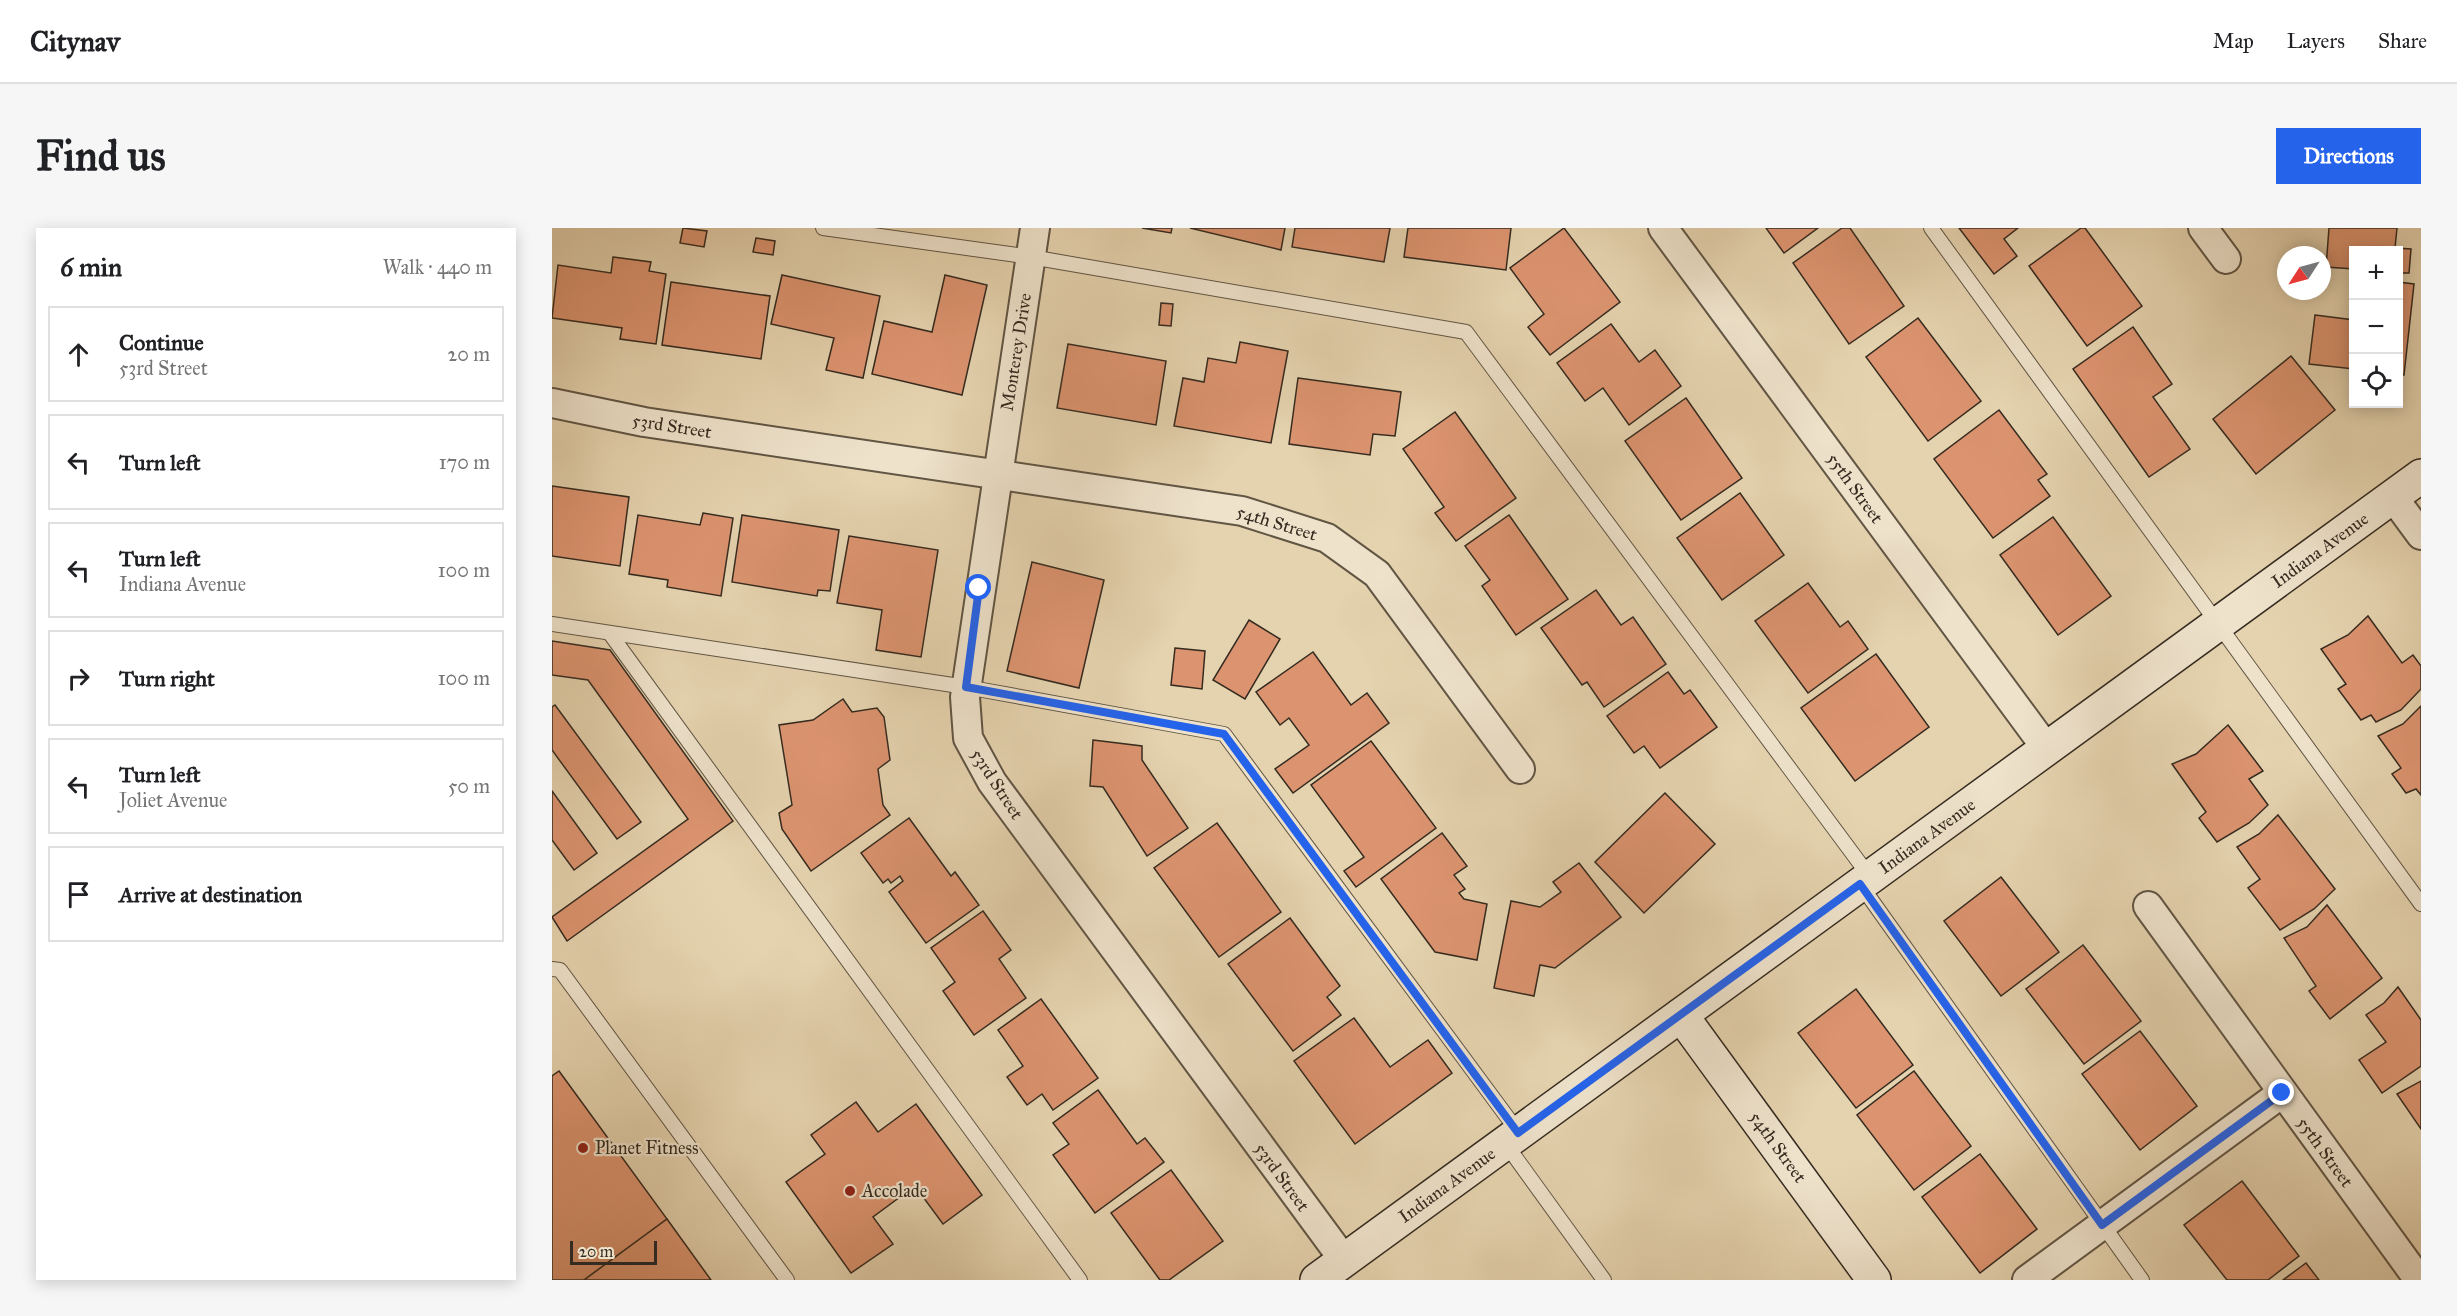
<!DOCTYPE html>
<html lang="en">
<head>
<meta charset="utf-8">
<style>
  body { margin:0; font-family:"IM FELL Great Primer",serif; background:#f6f6f6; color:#202124 }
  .controls { position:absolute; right:18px; top:18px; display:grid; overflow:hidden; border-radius:0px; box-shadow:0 3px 15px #0003 }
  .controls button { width:54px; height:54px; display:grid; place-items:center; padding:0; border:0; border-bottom:2px solid #e0e0e0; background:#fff; color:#202124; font:30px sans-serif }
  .compass { position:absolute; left:1725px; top:18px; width:54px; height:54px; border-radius:50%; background:#fff; box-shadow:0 3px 15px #0003; rotate:234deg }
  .scale { position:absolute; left:18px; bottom:15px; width:87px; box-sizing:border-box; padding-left:6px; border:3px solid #352b20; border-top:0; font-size:16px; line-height:21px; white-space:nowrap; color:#352b20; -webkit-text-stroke:4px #eee2cb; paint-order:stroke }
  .stop { position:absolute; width:18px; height:18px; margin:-14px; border:4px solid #2563eb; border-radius:50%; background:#fff }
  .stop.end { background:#2563eb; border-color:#fff; box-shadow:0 2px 6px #0008 }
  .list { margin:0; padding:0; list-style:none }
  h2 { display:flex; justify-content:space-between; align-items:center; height:78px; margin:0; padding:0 24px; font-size:26px }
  h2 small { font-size:20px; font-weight:400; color:#757577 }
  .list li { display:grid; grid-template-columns:39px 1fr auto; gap:18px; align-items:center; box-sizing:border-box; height:96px; margin:0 12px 12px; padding:0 12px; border:2px solid #e0e0e0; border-radius:0px }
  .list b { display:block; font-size:22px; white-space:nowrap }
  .list p { margin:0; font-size:20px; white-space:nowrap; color:#757577 }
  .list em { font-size:20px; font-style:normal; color:#757577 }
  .icon { flex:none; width:33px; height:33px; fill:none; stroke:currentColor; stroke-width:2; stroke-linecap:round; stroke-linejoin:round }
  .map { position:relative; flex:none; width:1869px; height:1052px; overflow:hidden; border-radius:0px }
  header { display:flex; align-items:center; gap:36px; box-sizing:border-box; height:84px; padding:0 30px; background:#fff; border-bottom:2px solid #e0e0e0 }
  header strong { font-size:28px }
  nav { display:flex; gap:33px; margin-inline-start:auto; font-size:21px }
  .intro { display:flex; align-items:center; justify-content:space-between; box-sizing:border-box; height:144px; padding:0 36px }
  h1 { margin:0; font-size:42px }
  .button { padding:15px 27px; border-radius:0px; background:#2563eb; color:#fff; font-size:21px; font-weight:700 }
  main { display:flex; gap:36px; padding:0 36px }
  aside { flex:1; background:#fff; border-radius:0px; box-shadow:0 3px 15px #0003 }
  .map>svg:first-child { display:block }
  .building { fill:#dc9470; stroke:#352b20; stroke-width:1.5 }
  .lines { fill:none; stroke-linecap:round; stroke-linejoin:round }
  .lane-casing { stroke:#615544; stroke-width:16 }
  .street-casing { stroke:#615544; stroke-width:32 }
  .secondary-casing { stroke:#352b20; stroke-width:36 }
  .lane { stroke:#eee2cb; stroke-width:14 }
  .street { stroke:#eee2cb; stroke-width:28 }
  .secondary { stroke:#eee2cb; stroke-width:33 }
  .route { stroke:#2563eb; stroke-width:8 }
  .poi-dot { fill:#8f2418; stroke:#eee2cb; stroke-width:2 }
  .labels { text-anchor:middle; stroke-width:4.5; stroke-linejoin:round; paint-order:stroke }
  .street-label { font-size:18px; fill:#352b20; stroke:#eee2cb }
  .poi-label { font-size:18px; fill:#352b20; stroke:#eee2cb; text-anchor:start }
</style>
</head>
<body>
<header>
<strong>Citynav</strong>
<nav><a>Map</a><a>Layers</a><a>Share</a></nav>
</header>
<div class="intro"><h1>Find us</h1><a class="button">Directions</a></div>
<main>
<aside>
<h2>6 min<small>Walk · 440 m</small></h2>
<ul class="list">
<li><svg class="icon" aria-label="ahead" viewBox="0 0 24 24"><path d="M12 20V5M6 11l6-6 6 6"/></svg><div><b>Continue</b><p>53rd Street</p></div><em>20 m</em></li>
<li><svg class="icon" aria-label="left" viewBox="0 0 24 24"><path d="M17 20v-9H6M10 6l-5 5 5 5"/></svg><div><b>Turn left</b></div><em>170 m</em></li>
<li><svg class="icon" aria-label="left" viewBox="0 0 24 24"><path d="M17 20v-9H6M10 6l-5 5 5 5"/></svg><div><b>Turn left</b><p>Indiana Avenue</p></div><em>100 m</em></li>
<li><svg class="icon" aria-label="right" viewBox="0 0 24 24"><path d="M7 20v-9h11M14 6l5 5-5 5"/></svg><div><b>Turn right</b></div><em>100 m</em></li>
<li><svg class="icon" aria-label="left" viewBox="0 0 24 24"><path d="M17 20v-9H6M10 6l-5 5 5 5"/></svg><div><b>Turn left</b><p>Joliet Avenue</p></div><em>50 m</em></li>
<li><svg class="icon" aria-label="arrive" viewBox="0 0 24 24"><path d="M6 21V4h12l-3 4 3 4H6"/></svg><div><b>Arrive at destination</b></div></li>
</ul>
</aside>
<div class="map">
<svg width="1869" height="1052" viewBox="0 0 1869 1052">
  <rect width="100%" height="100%" fill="#e5d3af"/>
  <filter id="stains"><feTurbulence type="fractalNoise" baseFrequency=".00333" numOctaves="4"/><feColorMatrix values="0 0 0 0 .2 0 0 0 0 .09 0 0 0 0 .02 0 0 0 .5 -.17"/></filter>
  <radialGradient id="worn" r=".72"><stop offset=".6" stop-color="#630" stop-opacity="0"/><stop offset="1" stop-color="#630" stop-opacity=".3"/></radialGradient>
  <g class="building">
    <path d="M131 0 155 3 152 19 128 15Z"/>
    <path d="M590 0H620L619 5Z"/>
    <path d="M638 0H733L729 22Z"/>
    <path d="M743 0H838L832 34 740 19Z"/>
    <path d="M856 0H959L954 42 852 29Z"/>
    <path d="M1012 0 1068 74 998 127 976 99 992 86 958 40Z"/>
    <path d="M1214 0H1266L1232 25Z"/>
    <path d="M1290 0H1298L1352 78 1297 116 1241 35Z"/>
    <path d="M1407 0H1466L1452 11 1465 28 1442 46Z"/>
    <path d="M1529 0H1533L1590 78 1535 118 1477 38Z"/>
    <path d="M1777 0H1845L1843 20 1859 21 1857 45H1846V22H1802V41L1774 39Z"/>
    <path d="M204 10 223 13 221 27 201 24Z"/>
    <path d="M61 29 99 34 97 43 114 46 104 116 68 111 70 100 0 90 6 37 59 45Z"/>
    <path d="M230 47 328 68 311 150 274 142 282 110 219 96Z"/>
    <path d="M393 47 435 57 410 167 320 146 332 93 380 104Z"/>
    <path d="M119 54 218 68 209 131 110 117Z"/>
    <path d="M1846 54 1862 56 1852 147H1846Z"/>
    <path d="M609 75 621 76 619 98 607 97Z"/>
    <path d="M1763 87 1802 92V141L1757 136Z"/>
    <path d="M1366 90 1429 173 1376 213 1314 129Z"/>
    <path d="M1059 96 1087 134 1103 122 1129 158 1077 197 1051 160 1033 173 1005 135Z"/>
    <path d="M1581 99 1620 156 1601 169 1638 221 1597 249 1521 141Z"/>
    <path d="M688 114 736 123 719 215 622 198 631 150 652 154 656 130 684 135Z"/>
    <path d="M516 116 614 133 604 197 505 180Z"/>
    <path d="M1739 128 1783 182 1704 246 1661 191Z"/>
    <path d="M746 150 849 164 843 208 821 206 818 227 737 216Z"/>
    <path d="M1134 170 1190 250 1129 292 1073 213Z"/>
    <path d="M1447 182 1495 246 1486 252 1498 268 1441 310 1382 231Z"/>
    <path d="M903 184 964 270 904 313 883 285 892 279 851 221Z"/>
    <path d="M0 258 77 269 68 338 0 328Z"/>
    <path d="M1188 265 1232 327 1170 372 1125 310Z"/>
    <path d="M151 285 181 290 169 368 115 359 116 352 77 346 86 287 148 297Z"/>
    <path d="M190 287 287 302 278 363 266 362 265 368 180 354Z"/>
    <path d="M957 287 1016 371 964 407 930 358 938 352 913 318Z"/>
    <path d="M1501 289 1559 368 1506 407 1448 327Z"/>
    <path d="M297 308 386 322 369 429 324 422 330 382 285 375Z"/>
    <path d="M480 334 552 352 527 460 455 443Z"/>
    <path d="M1256 355 1288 399 1296 393 1316 421 1256 465 1203 393Z"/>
    <path d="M1044 362 1069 397 1081 389 1114 436 1052 479 1035 454 1030 457 989 400Z"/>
    <path d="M1816 388 1850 435 1861 427 1869 438V461L1849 482 1824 494 1819 487 1809 492 1786 461 1794 456 1769 421 1796 407Z"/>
    <path d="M697 392 728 411 693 471 661 452Z"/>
    <path d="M0 413 58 422 181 593 15 713 0 689 136 591 36 452 0 447Z"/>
    <path d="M623 420 653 423 650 461 619 457Z"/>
    <path d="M761 424 799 477 815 465 837 495 741 565 723 541 757 517 737 490 728 497 704 464Z"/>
    <path d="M1324 426 1377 499 1303 553 1249 480Z"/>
    <path d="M1116 444 1132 466 1138 462 1165 499 1108 540 1092 518 1082 525 1055 488Z"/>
    <path d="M291 471 300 484 325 480 332 489 338 532 326 541 331 577 338 587 259 643 230 601 227 585 240 577 227 497 261 492Z"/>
    <path d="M3 477 89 594 65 611 0 522V479Z"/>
    <path d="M1869 478V567L1864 561 1854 565 1840 546 1849 540 1826 508 1851 496Z"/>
    <path d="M1676 497 1711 543 1697 551 1716 577 1697 595 1665 614 1647 590 1654 584 1620 536 1644 526Z"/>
    <path d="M541 512 590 518V532L636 600 595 628 551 559 538 558Z"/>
    <path d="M819 513 884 600 804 659 792 643 812 629 759 557Z"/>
    <path d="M0 563 45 625 22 642 0 612Z"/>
    <path d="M1113 565 1163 616 1092 685 1043 634Z"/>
    <path d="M1726 587 1783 661 1762 681 1728 702 1696 660 1708 651 1685 619 1707 606Z"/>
    <path d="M357 590 399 648 403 644 427 677 374 715 337 664 351 653 348 648 339 655 336 651 331 655 309 625Z"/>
    <path d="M665 595 729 684 667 729 602 640Z"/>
    <path d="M890 605 915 638 902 647 913 661 907 665 912 671 935 676 925 732 883 724 829 651Z"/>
    <path d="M1027 635 1069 689 1003 740 988 737 982 768 942 760 959 673 988 679 1009 664 1001 654Z"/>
    <path d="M1449 649 1507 724 1449 768 1392 693Z"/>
    <path d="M1775 677 1830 750 1778 791 1757 763 1764 758 1732 710 1755 699Z"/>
    <path d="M431 683 459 722 447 731 474 770 422 807 391 763 403 754 379 720Z"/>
    <path d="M738 690 788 758 775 769 789 787 741 823 676 736Z"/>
    <path d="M1531 717 1589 793 1532 836 1474 761Z"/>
    <path d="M1846 759 1869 792V838L1830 865 1807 832 1834 814 1814 787 1832 775Z"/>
    <path d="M1304 761 1361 837 1304 880 1246 805Z"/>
    <path d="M489 771 546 850 501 882 490 866 475 877 455 849 471 838 446 802Z"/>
    <path d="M802 790 838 839 876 812 900 845 803 916 742 833Z"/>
    <path d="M1588 803 1645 878 1588 922 1530 846Z"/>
    <path d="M7 843 115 991 32 1052H0V848Z"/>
    <path d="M1362 843 1419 918 1362 962 1305 887Z"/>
    <path d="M1869 853V901L1845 866Z"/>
    <path d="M546 862 585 916 593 910 612 934 543 985 501 927 517 916 501 895Z"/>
    <path d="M304 874 326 904 364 876 430 967 391 996 363 958 321 989 341 1016 299 1045 234 954 273 926 259 907Z"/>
    <path d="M1428 926 1485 1001 1428 1045 1370 969Z"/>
    <path d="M619 942 671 1013 617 1052H608L559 985Z"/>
    <path d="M1690 953 1747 1028 1716 1052H1675L1632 997Z"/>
    <path d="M115 991 159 1052H32Z"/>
    <path d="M1754 1035 1767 1052H1731Z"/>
  </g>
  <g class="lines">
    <g class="lane-casing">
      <g id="lane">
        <path d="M271 0 479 29 914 104 1318 649"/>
        <path d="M1379 0 1869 676"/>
        <path d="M0 396 414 459 672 506 967 905"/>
        <path d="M59 407 528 1052"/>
        <path d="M1308 656 1590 1052"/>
        <path d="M0 741 8 742 235 1052"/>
        <path d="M953 915 1052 1052"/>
      </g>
    </g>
    <g class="street-casing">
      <g id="street">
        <path d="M483 0 413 469 416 510 440 554 792 1032"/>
        <path d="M1111 0 1495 521"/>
        <path d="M1651 0 1674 31"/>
        <path d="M0 175 92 194 690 283 775 310 825 346 968 541"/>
        <path d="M1841 269 1869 307"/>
        <path d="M1596 678 1867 1052"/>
        <path d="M1475 1052 1730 865"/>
      </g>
    </g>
    <g class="secondary-casing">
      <g id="secondary">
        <path d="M1129 787 1322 1052"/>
        <path d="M765 1052 1869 248"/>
      </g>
    </g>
    <use href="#lane" class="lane"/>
    <use href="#street" class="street"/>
    <use href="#secondary" class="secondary"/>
  </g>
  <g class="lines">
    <path class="route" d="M427 360 414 459 672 506 966 905 1308 656 1550 997 1730 865"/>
  </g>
  <g class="poi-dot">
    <circle cx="31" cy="920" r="6"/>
    <circle cx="298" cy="963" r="6"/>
  </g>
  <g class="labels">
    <g class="street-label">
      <text transform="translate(464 124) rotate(-81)" y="6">Monterey Drive</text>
      <text transform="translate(120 198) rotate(9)" y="6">53rd Street</text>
      <text transform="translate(1303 260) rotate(54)" y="6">55th Street</text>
      <text transform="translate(725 295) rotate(17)" y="6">54th Street</text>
      <text transform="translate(1768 322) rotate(-36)" y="6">Indiana Avenue</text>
      <text transform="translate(445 556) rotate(57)" y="6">53rd Street</text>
      <text transform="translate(1375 608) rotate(-36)" y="6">Indiana Avenue</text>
      <text transform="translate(1226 919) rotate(54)" y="6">54th Street</text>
      <text transform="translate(1773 924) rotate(54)" y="6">55th Street</text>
      <text transform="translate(730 949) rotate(54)" y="6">53rd Street</text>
      <text transform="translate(895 957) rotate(-36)" y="6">Indiana Avenue</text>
    </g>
    <g class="poi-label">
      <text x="43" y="926">Planet Fitness</text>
      <text x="310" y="969">Accolade</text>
    </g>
  </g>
  <rect width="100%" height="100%" filter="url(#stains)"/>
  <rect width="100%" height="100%" fill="url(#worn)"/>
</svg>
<div class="controls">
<button>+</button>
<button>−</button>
<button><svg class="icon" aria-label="locate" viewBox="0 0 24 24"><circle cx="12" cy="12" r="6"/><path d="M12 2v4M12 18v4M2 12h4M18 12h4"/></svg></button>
</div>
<svg class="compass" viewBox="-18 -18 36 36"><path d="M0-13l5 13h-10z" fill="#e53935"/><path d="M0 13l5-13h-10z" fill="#757577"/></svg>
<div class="scale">20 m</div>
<div class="stop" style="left:427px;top:360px"></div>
<div class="stop end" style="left:1730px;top:865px"></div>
</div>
</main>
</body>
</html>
